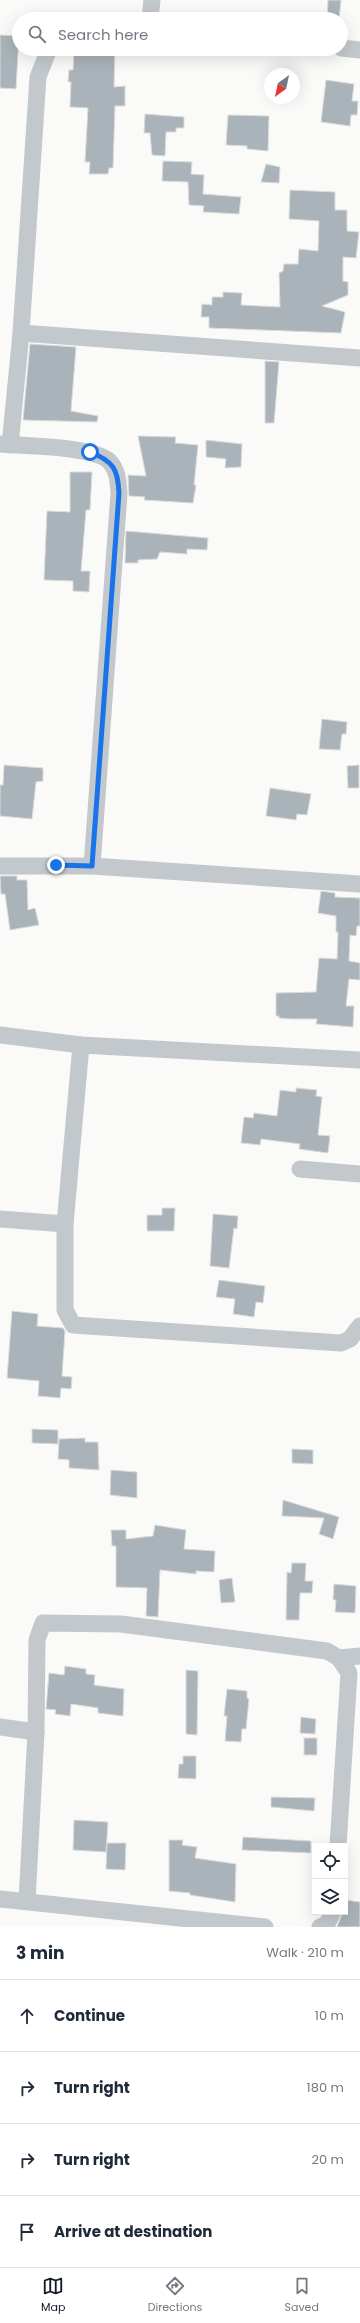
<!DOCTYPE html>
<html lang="en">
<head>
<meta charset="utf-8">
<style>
  body { margin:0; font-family:Poppins,sans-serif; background:#f6f6f7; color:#1f2937 }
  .controls { position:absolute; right:12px; bottom:12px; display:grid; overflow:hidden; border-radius:0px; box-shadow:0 4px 16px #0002 }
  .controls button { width:36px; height:36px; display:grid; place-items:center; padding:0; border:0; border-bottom:1px solid #e0e1e3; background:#fff; color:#1f2937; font:20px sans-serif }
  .compass { position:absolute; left:264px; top:68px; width:36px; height:36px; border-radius:50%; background:#fff; box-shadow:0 4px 16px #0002; rotate:213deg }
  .stop { position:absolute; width:12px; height:12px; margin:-9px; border:3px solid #1a73e8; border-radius:50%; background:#fff }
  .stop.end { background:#1a73e8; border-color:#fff; box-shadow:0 1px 4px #0008 }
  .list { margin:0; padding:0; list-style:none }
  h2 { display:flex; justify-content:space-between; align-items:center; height:52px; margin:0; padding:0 16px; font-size:17px }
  h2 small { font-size:13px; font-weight:400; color:#747a83 }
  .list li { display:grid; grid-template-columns:26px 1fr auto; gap:12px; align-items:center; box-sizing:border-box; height:72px; padding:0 16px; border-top:1px solid #e0e1e3 }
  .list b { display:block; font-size:15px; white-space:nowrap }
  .list em { font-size:13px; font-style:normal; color:#747a83 }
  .icon { flex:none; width:22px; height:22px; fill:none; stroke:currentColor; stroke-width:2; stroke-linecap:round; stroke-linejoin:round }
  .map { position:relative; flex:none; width:360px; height:1927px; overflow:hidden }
  .search { position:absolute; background:#fff; box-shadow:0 4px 16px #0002; left:12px; right:12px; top:12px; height:44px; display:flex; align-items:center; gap:10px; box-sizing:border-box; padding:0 14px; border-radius:22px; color:#747a83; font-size:15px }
  .sheet { height:340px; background:#fff }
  nav { display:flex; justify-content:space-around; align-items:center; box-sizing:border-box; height:56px; border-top:1px solid #e0e1e3; background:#fff; font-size:11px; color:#747a83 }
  nav a { display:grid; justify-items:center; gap:2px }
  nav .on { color:#111827 }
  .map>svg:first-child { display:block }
  .building { fill:#aab3b9; stroke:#dcdcda }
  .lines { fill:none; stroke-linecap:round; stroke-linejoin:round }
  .minor { stroke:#c3c8cc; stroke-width:17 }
  .route { stroke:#1a73e8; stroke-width:5 }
</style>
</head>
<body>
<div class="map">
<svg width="360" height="1927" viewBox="0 0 360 1927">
  <rect width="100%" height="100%" fill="#fafaf8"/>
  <g class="building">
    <path d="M328 0H341L339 19H327Z"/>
    <path d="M0 35 19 36 16 89 0 88Z"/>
    <path d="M74 49 100 51V49H115L114 87 125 86V106H115L113 168H109L108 174H89L90 162H85L88 108 70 107 71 82H68L69 70H73Z"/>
    <path d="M326 80 354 84 352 101H358L357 115H351L350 126 321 122Z"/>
    <path d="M145 114 184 117V128H176V132H166L165 156 152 155 150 133H144Z"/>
    <path d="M228 115 269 116 268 151 247 149V146L226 145Z"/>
    <path d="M163 161 192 162 191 174 204 175 203 194 241 197 239 214 203 212 204 206 189 205 188 182 162 181Z"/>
    <path d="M266 164 280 167 279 183 261 182Z"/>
    <path d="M290 190 335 192V210H347V231L359 232 356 258 343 257V281L348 282V295L322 306 345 312 341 333 209 328V317H201L202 304 212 305V297H223V292L242 293 241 305 280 307 279 273 283 271 284 264H298L299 249 318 251 319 221 289 219Z"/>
    <path d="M30 344 76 347 71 411 98 416 97 422 23 420Z"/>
    <path d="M265 361 279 362 274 423H265Z"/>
    <path d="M138 436 176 437 175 443 198 445 194 485H196L193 503 144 500 145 497 129 496 128 475 146 476Z"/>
    <path d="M206 440 242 444 241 467 225 468 226 459 206 457Z"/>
    <path d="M70 472H92L90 510H86L81 571H90L89 592 73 591V581L44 580 47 511 70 512Z"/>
    <path d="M126 531 208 538 207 550 187 549V554L160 552 157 559 138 560V563H125Z"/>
    <path d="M322 719 347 722 346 734H342L340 750 319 749Z"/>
    <path d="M4 765 43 768V781L36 782 32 819 0 816V785H3Z"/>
    <path d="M359 765V788H348L347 766Z"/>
    <path d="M270 788 311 794 307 815 297 814 296 820 266 816Z"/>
    <path d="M0 876H17V880H27L28 910 35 908 39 925 10 930 5 894H1Z"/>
    <path d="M321 891 335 893V897L360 898V926H357L356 936 350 935 349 961 360 963V980L349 979 346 1006H354L353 1027 316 1024 317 1019H291L279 1018V1016H276V993L316 992 319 958 337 959 338 932H336V916L318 913Z"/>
    <path d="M296 1088 317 1090 316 1096 322 1097 318 1135 330 1136 328 1153 299 1149 300 1144 261 1139 260 1145 241 1143 244 1117 253 1118 254 1113 277 1116 280 1090 296 1092Z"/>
    <path d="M162 1208H175L174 1231H147V1215H162Z"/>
    <path d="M213 1214 238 1216 237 1229 234 1228 229 1268 210 1266Z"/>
    <path d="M219 1280 265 1286 263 1303 256 1302 254 1317 233 1314 235 1299 216 1297Z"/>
    <path d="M12 1311 38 1314 37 1326 63 1328 65 1331 62 1376 72 1377 71 1389 61 1388 60 1398 38 1396 39 1381 7 1378Z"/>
    <path d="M32 1429 58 1430V1444L32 1443Z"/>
    <path d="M85 1438V1442H98L99 1470 69 1468V1460L58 1459 59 1439Z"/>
    <path d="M292 1449 313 1450V1464L292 1463Z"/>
    <path d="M111 1470 137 1472V1498L110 1495Z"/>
    <path d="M283 1500 339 1517 333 1539 319 1534 324 1518 282 1516Z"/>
    <path d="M155 1525 186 1530 184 1549 215 1551 214 1572 196 1571V1574L160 1570 158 1617 146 1616 147 1588 116 1587V1546H112L111 1530H126V1539L153 1536Z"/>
    <path d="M292 1563H306L305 1581H313L312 1593H300L299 1620H286L287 1572 291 1573Z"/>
    <path d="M232 1578 235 1602 221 1603 219 1580Z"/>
    <path d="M334 1584 356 1586 355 1613 335 1612 336 1600H333Z"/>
    <path d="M65 1666 86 1669V1674L95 1675 94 1685 124 1689 123 1716 98 1713V1708L71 1704 70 1716 55 1714 56 1710 46 1709 49 1673 64 1675Z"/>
    <path d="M186 1670 198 1671 197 1735 186 1734Z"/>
    <path d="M227 1689 247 1691V1698L249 1699 246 1729H242L241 1742 225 1741 227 1716H224Z"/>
    <path d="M301 1717 316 1719 315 1734 300 1733Z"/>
    <rect x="304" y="1738" width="13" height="17"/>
    <path d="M183 1756H196V1779L178 1778 179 1764H183Z"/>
    <path d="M271 1797 315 1798 314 1811 271 1807Z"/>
    <path d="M74 1820 108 1822 106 1852 73 1850Z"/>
    <path d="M243 1837 311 1841V1853L242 1850Z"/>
    <path d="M169 1840H183L182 1845 197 1847 195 1858 236 1864 235 1902 190 1895V1893L169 1891Z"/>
    <path d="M107 1843H126L125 1870 106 1869Z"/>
    <path d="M345 1900 360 1902V1927H337L343 1912H345Z"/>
  </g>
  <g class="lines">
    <g class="minor">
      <path d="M150 19 152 0"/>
      <path d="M341 48 360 50"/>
      <path d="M49 49 38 77 21 333 360 358"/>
      <path d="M0 444C24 446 93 446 109 461 118 470 118 482 119 493L92 866 360 884"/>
      <path d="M10 445 21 333"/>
      <path d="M0 866H92"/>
      <path d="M0 1035 81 1045 360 1060"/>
      <path d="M300 1169 360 1174"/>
      <path d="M0 1219 65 1224 81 1045"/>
      <path d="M65 1224V1310L73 1325 341 1343 350 1339 360 1326"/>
      <path d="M339 1658 360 1656"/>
      <path d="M0 1727 36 1732"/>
      <path d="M0 1899 265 1927"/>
      <path d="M27 1901 36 1732 37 1640 43 1623 121 1624 327 1651 339 1658 349 1673 338 1846"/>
      <path d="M320 1927 327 1924 333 1912"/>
    </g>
  </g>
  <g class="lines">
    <path class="route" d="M56 865 92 866 119 493C118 469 113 461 90 452"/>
  </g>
</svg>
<div class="controls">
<button><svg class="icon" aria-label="locate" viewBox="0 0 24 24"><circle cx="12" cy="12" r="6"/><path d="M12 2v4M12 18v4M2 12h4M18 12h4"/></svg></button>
<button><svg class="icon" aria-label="layers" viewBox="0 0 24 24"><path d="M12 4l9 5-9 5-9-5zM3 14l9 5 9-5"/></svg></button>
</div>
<svg class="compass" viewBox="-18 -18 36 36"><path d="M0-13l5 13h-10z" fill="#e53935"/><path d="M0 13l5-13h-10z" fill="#747a83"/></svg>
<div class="stop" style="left:90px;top:452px"></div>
<div class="stop end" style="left:56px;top:865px"></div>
<div class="search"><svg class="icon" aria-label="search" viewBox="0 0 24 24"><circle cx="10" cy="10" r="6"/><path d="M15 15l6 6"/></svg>Search here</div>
</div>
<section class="sheet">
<h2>3 min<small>Walk · 210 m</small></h2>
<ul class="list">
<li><svg class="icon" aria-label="ahead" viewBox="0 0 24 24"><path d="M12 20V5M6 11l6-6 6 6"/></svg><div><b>Continue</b></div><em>10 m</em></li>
<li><svg class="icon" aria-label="right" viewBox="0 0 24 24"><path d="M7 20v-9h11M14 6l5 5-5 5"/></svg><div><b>Turn right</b></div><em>180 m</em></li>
<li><svg class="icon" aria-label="right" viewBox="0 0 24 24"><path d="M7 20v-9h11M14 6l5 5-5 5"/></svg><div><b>Turn right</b></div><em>20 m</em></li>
<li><svg class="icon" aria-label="arrive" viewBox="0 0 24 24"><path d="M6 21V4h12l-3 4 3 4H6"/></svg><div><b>Arrive at destination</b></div></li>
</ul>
</section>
<nav>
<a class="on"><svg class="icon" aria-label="map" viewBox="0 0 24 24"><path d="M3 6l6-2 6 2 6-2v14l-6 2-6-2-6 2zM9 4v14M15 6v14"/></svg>Map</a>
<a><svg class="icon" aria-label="directions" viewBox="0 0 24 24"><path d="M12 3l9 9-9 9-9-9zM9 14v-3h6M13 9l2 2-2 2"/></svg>Directions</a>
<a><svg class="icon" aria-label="saved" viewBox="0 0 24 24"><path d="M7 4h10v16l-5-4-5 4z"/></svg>Saved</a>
</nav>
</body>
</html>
